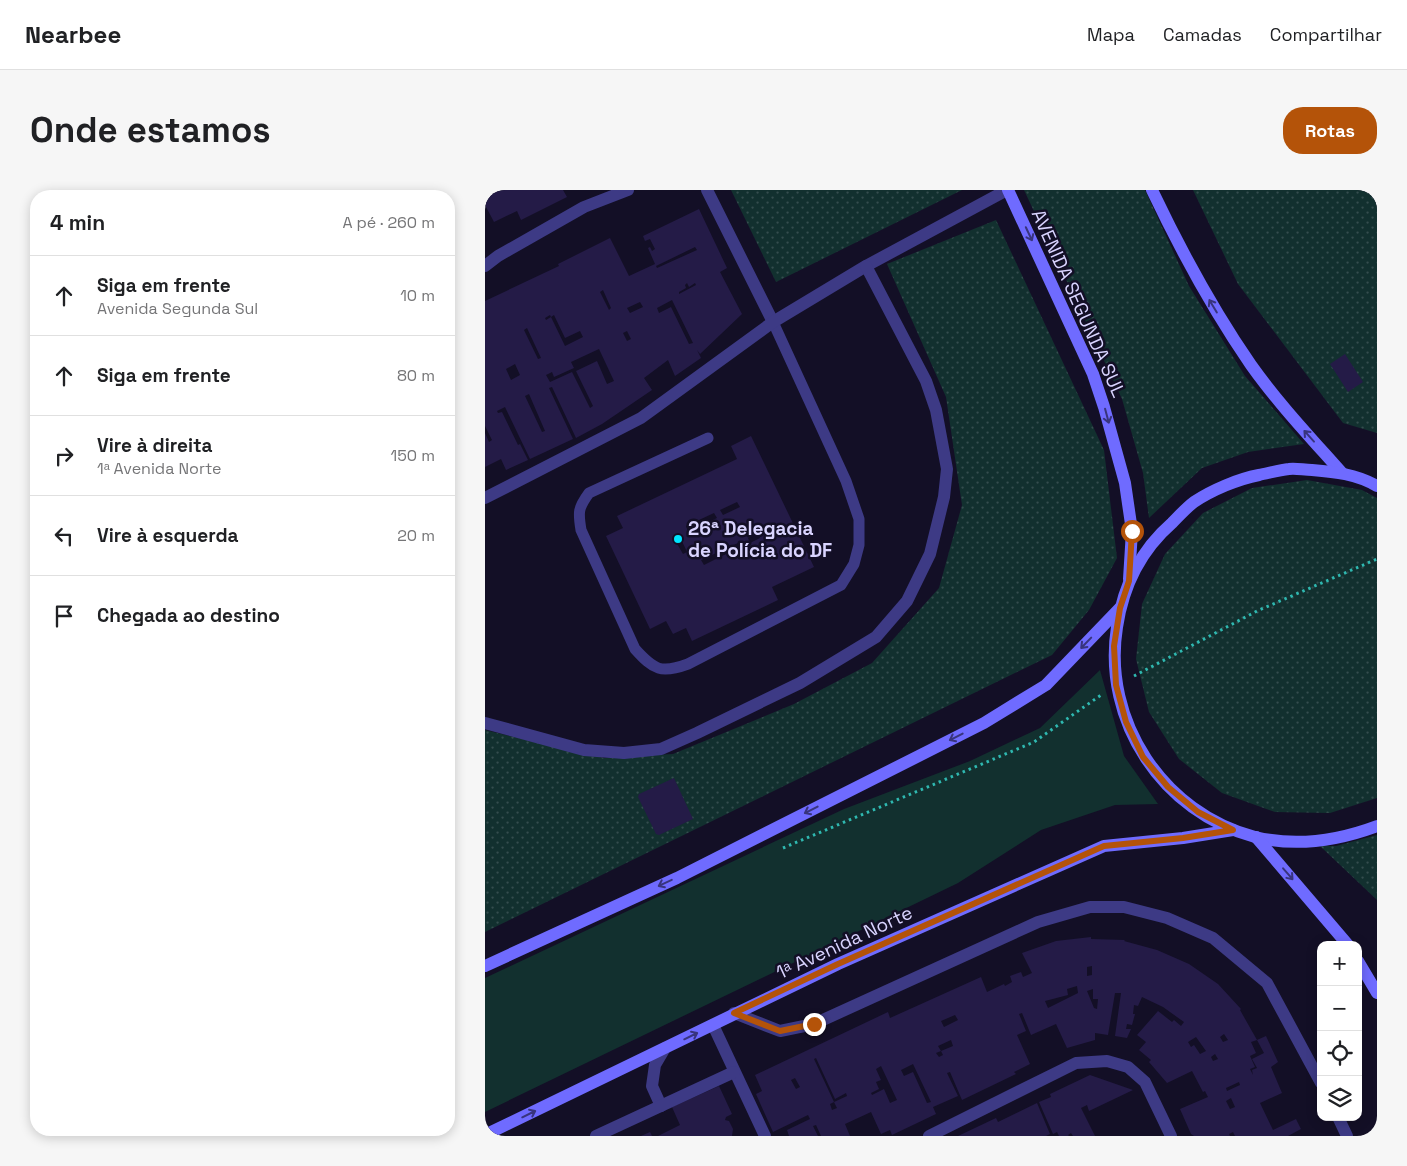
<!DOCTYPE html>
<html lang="pt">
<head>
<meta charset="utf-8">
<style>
  body { margin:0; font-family:"Space Grotesk",sans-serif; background:#f6f6f6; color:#202124 }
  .controls { position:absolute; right:15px; bottom:15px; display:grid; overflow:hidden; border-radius:10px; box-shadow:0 2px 12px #0003 }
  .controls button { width:45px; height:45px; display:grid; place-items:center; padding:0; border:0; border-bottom:1px solid #e0e0e0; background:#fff; color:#202124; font:25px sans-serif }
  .stop { position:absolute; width:15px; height:15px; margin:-11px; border:4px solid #b45309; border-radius:50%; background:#fff }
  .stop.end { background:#b45309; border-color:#fff; box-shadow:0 1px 5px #0008 }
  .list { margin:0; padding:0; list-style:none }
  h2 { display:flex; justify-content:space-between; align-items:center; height:65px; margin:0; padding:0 20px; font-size:21px }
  h2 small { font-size:16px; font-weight:400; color:#757577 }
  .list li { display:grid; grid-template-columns:32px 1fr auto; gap:15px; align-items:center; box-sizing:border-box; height:80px; padding:0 20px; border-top:1px solid #e0e0e0 }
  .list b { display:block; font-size:19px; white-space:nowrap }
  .list p { margin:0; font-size:16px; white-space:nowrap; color:#757577 }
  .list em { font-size:16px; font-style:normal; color:#757577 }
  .icon { flex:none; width:28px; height:28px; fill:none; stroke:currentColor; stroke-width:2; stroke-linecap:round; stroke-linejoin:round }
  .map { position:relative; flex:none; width:892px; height:946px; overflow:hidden; border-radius:20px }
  header { display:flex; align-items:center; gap:30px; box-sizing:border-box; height:70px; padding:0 25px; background:#fff; border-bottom:1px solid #e0e0e0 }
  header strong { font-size:24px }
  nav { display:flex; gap:28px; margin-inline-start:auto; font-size:18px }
  .intro { display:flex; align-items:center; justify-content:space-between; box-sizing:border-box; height:120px; padding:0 30px }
  h1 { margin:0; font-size:35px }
  .button { padding:12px 22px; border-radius:20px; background:#b45309; color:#fff; font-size:18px; font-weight:700 }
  main { display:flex; gap:30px; padding:0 30px }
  aside { flex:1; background:#fff; border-radius:20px; box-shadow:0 2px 12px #0003 }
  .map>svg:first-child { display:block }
  .grass { fill:#12302f }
  .park { fill:url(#park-dots) }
  .building { fill:#241b47; fill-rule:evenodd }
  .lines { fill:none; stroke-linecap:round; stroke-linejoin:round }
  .path { stroke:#2fb8b0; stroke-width:3; stroke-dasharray:2.5 4; stroke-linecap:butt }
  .service { stroke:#3d3a85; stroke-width:11 }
  .minor { stroke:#3d3a85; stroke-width:12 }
  .secondary { stroke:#6f6bff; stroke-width:12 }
  .oneway { stroke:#38347d }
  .route { stroke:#b45309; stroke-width:6 }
  .poi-dot { fill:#00e5ff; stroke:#130f26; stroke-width:2 }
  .labels { text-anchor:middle; stroke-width:5; stroke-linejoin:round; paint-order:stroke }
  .street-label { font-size:19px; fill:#d9d4ff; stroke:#130f26 }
  .poi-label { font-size:19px; font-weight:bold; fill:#d9d4ff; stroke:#130f26; text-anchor:start }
</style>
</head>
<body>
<header>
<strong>Nearbee</strong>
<nav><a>Mapa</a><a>Camadas</a><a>Compartilhar</a></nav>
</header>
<div class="intro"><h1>Onde estamos</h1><a class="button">Rotas</a></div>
<main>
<aside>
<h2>4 min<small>A pé · 260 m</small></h2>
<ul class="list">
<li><svg class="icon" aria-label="ahead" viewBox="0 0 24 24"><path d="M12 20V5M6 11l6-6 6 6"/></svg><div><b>Siga em frente</b><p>Avenida Segunda Sul</p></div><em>10 m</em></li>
<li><svg class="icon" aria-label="ahead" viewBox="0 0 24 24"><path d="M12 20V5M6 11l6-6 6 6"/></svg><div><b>Siga em frente</b></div><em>80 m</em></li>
<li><svg class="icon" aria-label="right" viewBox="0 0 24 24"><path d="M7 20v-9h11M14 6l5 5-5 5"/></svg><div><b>Vire à direita</b><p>1ᵃ Avenida Norte</p></div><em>150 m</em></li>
<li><svg class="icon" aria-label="left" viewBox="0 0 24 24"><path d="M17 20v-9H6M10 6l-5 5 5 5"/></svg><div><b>Vire à esquerda</b></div><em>20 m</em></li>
<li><svg class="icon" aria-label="arrive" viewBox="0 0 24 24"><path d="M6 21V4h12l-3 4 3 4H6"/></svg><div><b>Chegada ao destino</b></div></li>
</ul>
</aside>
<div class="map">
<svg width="892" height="946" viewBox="0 0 892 946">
  <defs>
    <pattern id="park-dots" width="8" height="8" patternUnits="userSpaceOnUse" patternTransform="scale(1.25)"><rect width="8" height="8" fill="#12302f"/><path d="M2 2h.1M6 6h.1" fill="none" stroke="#344d4e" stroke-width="1.8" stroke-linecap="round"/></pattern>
  </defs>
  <rect width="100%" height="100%" fill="#130f26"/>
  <path class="grass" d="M615 480 639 566 673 614 630 615 556 640 473 693 0 922V788L359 619 485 571 555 538Z"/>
  <g class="park">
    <path d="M246 0H477L291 92Z"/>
    <path d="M539 0H660L704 96 760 186 819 254 763 262 717 278 664 328 658 283 637 209Z"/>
    <path d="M708 0H892V243L858 233 753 94Z"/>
    <path d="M511 30 619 260 632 368 604 420 567 465 0 742V540L119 568 188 564 309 514 387 473 454 398 477 315 461 207 402 74Z"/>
    <path d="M822 290 877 300 892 308V608L845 623 790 622 737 603 694 569 664 522 651 469 657 414 680 364 718 323 767 298Z"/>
    <path d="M892 645V710L835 656H851Z"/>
  </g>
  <g class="building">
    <path d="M0 0H78L82 7 36 30 32 21 9 32 0 15Z"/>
    <path d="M214 19 242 78 235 82 257 124 215 164 212 160 216 168 190 186 183 170 159 188 167 200 117 234 91 248 67 197 64 198 88 249 45 269 20 217 12 221 13 223 17 222 33 255 35 254 43 270 21 280 16 269 0 277V243L4 252 7 250 0 236V111L74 76 73 74 125 48 144 86 170 74 163 58 165 57 167 61 170 59 165 49 160 51 158 46ZM210 57 212 60 172 78 171 76ZM202 93 204 97 210 93 211 95 194 104V102L201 98 200 95ZM118 100 126 118 124 120 115 102ZM187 110 208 153 204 154 186 117 174 123 172 118ZM155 112 158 117 145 123 142 118ZM65 125 66 127 69 125 80 148 95 141 98 147 80 156 66 127 61 130 60 128ZM42 138 56 168 53 169 39 140ZM142 141 146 149 142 151 138 143ZM114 159 129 191 122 194 112 171 91 181 108 216 105 218 87 182 65 192 61 185 67 182 69 187 89 178 86 172ZM30 174 35 185 26 190 21 179ZM44 204 60 241 57 242 40 206Z"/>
    <path d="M860 164 878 192 863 202 845 174Z"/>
    <path d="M266 246 329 377 287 397 293 410 207 451 201 438 188 444 181 431 165 439 121 346 138 338 132 326 252 269 246 256ZM252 312 255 317 238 325 235 320ZM229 323 232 328 203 342 201 336ZM273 343 275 348 265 353 263 348ZM196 349 202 362 198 364 191 352ZM253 353 255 357 219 375 216 370Z"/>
    <path d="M189 588 208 629 174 645 171 644 153 607 154 604Z"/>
    <path d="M606 747V749L640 750 639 751 672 760 704 774 733 794 756 819 755 820 772 850 766 852 771 863 765 866 770 877 765 879 768 885 767 880 772 878 767 869 779 863 772 850 781 846 793 872 786 877 797 903 775 913 788 940 811 929 816 939 803 946H750L748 942 744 944 745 946H709L706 944 695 919 723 907 720 901 718 902 707 881 682 893 664 872 666 870 654 860 661 852 652 845 673 821 687 832 689 830 696 836 699 832 678 817 657 807 653 816 649 815 648 824H650L647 835 642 834 641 839H646L642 848 630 846 636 803H630L623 845 610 843V850L582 858 571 834 546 845 537 823 534 824 541 841 532 845 545 874 529 882 531 884 477 910 465 882 462 883 473 906 448 917 451 924 407 945 405 940 396 944 386 922 360 934 365 946H336L331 935 328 936 333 946H304L302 940 325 929 323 925 288 942 271 904 277 901 270 885 403 822 405 828 496 787 502 802 519 794 520 796 527 792 525 786 536 782 538 787 547 783 537 763 571 751ZM607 776V785L602 786V777ZM592 796 593 803 563 818 560 811 583 805 582 799ZM608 799V809H613L612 819 609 818 602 801ZM470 825 473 830 459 837 456 831ZM739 844 743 850 738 852 735 847ZM711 847 721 861 715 864 709 855 706 857 703 852ZM466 850 468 856 456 861 458 865 454 867 451 863 456 861 453 856ZM730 864 733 869 728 871 726 867ZM331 868 350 909 361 903 362 906 349 912 329 869ZM428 874 446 912 442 913 428 882 419 886 416 880ZM396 876 412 910 405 913 399 899 387 905 386 903 394 899 391 892 396 890 391 879ZM310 888 315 897 311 899 306 890ZM754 892 755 895 742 901 741 898ZM746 908 750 917 745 919 741 911ZM349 912 352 918 347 920 345 914Z"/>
    <path d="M605 885 648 900 604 921 602 915 596 918 610 946H588L586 943 583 945 584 946H574L572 942 568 944 554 912 566 907 565 904Z"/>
    <path d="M234 896 247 924 241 927 240 930 244 931 248 939 247 946H173L195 935 187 917Z"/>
    <path d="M552 913 565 944 561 946H473L511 928 513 932Z"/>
    <path d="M165 942 167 946H156Z"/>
  </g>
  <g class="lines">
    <g class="path">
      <path d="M649 486 772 421 892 369"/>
      <path d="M298 658 549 552 616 505"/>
    </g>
    <path class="service" d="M223 248 104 303C93 318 93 322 96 340L150 459C169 480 176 484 203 474L356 395 369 374 374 355V329L361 291 288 132"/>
    <g class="minor">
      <path d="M222 0 288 132"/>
      <path d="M0 76 13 66 99 17 143 0"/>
      <path d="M0 308 156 228 288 132 381 76 522 0"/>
      <path d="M0 533 99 560 139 563 176 559 212 543 315 493 391 447 422 411 445 364 459 307 462 279 451 220 441 191 381 76"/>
      <path d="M249 823 295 841 329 834 553 732 605 717H639L682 728 728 748 782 793 836 893"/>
      <path d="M228 835 280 946"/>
      <path d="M176 916 167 896 170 875 180 858"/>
      <path d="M853 927 862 946"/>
      <path d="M111 946 249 882"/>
      <path d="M444 946 591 873 622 871 643 877 660 892 686 946"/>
    </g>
    <g class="secondary">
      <path d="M523 0 608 184 619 217 640 293 647 341 644 389"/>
      <path d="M667 0C696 61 728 120 766 175 793 213 826 248 857 283"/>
      <path d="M892 296C871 284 850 282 827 280 819 280 811 278 804 279 794 280 784 283 774 285 753 289 727 300 709 312 701 318 694 326 687 333 656 360 638 397 632 437 617 531 678 623 770 647 812 657 852 651 892 636"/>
      <path d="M771 647 863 755"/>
      <path d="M873 771 892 803"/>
      <path d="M0 776 192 688 499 533 561 495 635 418"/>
      <path d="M0 945 353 774 619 656 698 648 748 640"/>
    </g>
  </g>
  <defs><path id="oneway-shaft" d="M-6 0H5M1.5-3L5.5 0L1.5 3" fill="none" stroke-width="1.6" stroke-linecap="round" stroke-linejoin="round" transform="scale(1.25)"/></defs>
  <g class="oneway">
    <use href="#oneway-shaft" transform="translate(544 44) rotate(65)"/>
    <use href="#oneway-shaft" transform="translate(728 116) rotate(-121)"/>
    <use href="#oneway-shaft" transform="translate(622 226) rotate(75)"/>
    <use href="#oneway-shaft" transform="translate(824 246) rotate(-132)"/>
    <use href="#oneway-shaft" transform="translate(601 453) rotate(134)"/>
    <use href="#oneway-shaft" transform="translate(471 547) rotate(153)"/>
    <use href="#oneway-shaft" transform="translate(326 620) rotate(153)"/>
    <use href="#oneway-shaft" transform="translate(803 684) rotate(49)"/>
    <use href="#oneway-shaft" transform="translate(180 693) rotate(155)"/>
    <use href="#oneway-shaft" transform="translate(206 846) rotate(-26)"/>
    <use href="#oneway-shaft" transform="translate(44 924) rotate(-26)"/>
  </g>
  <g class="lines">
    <path class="route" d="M329 834 295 841 249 823 353 774 619 656 698 648 748 640 713 622 683 597 658 567 641 532 631 495 629 456 635 418 644 391 647 341"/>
  </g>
  <circle class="poi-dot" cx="193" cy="349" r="5"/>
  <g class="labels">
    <g class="street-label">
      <text transform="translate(594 113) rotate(66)" y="7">AVENIDA SEGUNDA SUL</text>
      <text transform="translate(359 752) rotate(-25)" y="7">1ᵃ Avenida Norte</text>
    </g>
    <g class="poi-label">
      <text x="203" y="345">26ª Delegacia<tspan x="203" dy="22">de Polícia do DF</tspan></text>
    </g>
  </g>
</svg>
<div class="controls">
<button>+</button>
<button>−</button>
<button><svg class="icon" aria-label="locate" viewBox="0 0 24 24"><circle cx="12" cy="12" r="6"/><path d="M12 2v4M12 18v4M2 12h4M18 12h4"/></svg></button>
<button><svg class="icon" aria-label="layers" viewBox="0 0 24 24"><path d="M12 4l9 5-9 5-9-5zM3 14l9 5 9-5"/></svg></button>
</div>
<div class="stop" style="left:647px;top:341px"></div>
<div class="stop end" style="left:329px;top:834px"></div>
</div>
</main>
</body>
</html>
